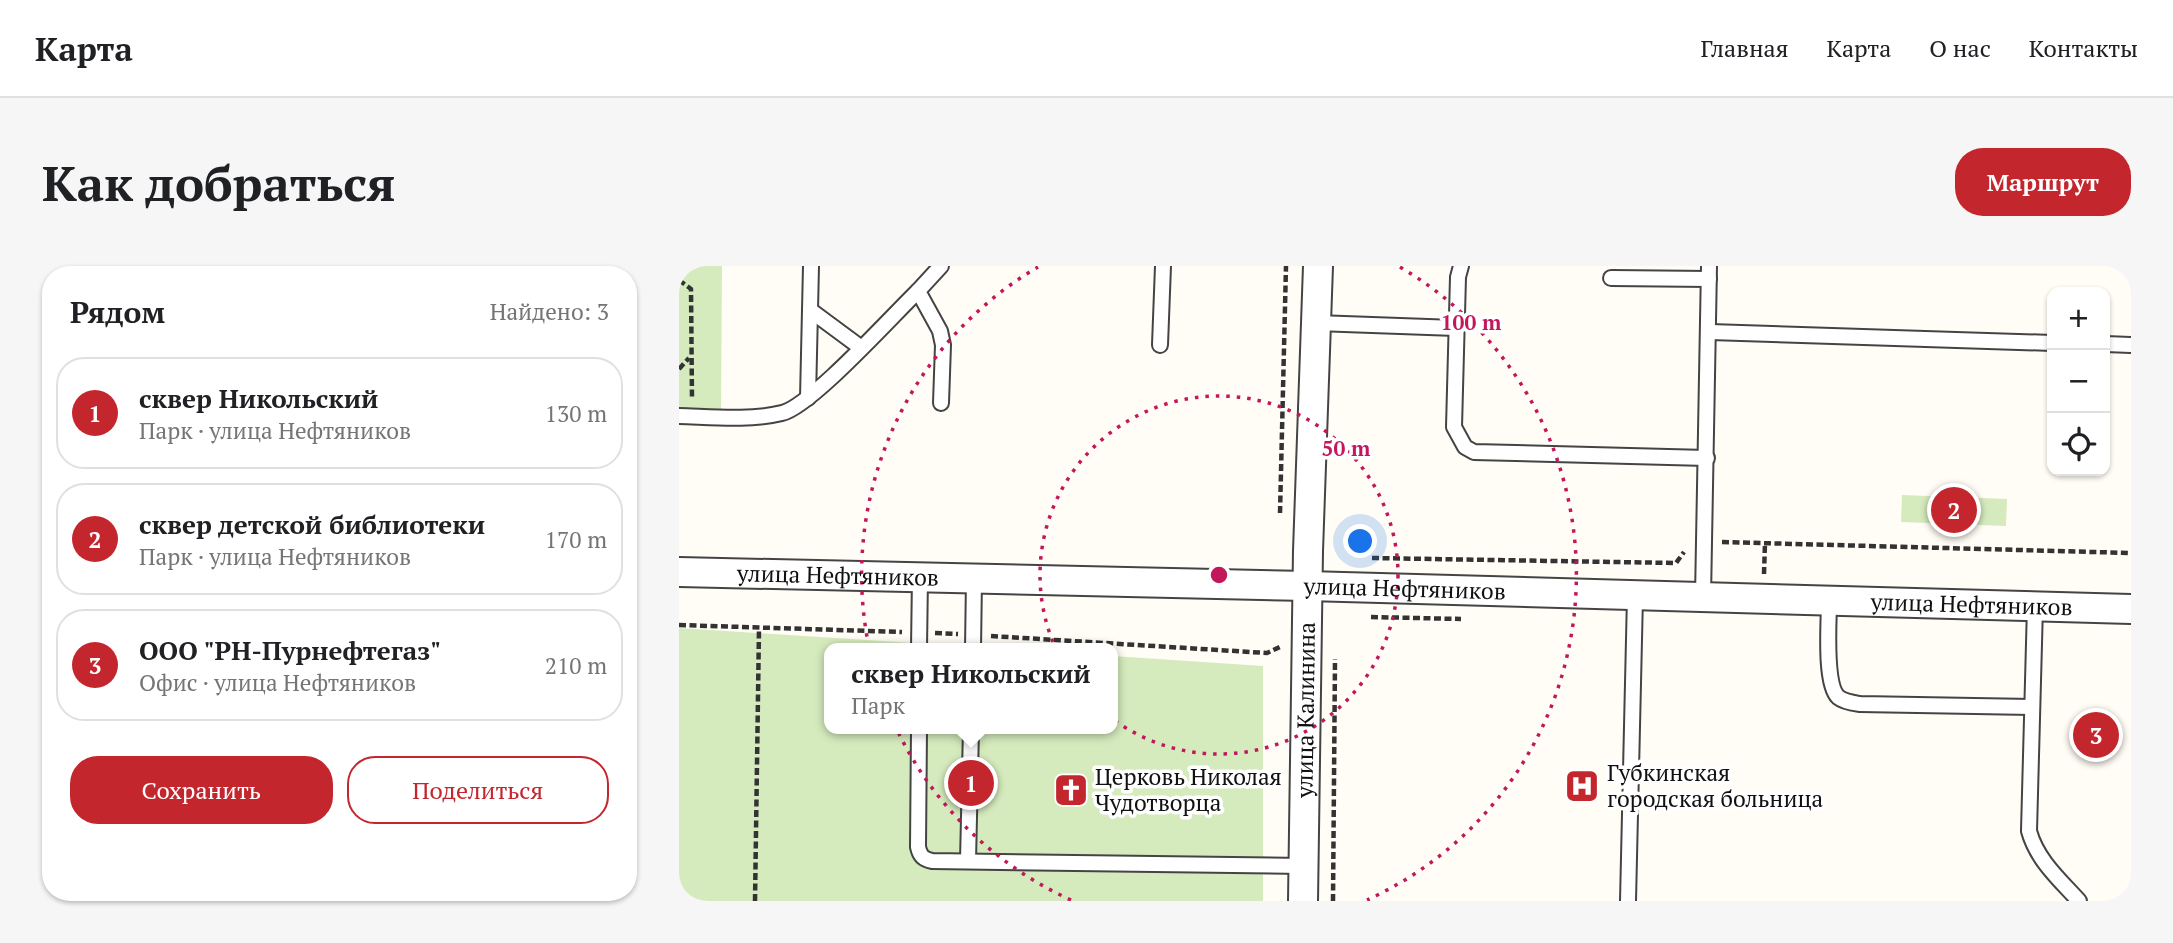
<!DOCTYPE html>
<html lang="ru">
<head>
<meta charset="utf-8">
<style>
  body { margin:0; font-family:"PT Serif",serif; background:#f6f6f6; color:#202124 }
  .controls { position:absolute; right:21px; top:21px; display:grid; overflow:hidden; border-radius:14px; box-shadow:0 2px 5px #0004 }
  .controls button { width:63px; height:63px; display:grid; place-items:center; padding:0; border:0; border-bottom:2px solid #e0e0e0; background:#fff; color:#202124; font:35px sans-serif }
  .you { position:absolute; left:682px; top:276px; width:24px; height:24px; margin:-18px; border:5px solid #fff; border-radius:50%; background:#1a73e8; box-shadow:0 0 0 10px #1a73e833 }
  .badge { display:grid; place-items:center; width:46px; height:46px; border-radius:50%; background:#c4262e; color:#fff; font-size:23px; font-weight:700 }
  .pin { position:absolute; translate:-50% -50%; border:4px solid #fff; box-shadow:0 2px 7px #0006 }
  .popup { position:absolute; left:145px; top:377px; width:294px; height:91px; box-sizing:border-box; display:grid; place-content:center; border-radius:14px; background:#fff; filter:drop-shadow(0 2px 5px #0005); font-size:23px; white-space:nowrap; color:#757577 }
  .popup b { font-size:26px; color:#202124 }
  .popup::after { content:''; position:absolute; left:50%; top:100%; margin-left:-14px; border:14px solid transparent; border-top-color:#fff }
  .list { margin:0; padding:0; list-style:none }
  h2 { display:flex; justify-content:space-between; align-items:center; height:91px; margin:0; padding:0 28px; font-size:30px }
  h2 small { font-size:23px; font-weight:400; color:#757577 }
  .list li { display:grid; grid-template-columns:46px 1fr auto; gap:21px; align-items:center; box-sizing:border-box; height:112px; margin:0 14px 14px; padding:0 14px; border:2px solid #e0e0e0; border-radius:28px }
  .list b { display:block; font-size:26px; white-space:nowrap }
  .list p { margin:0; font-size:23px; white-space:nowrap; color:#757577 }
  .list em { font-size:23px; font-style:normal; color:#757577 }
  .actions { display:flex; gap:14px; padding:21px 28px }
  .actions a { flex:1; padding:16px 0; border:2px solid #c4262e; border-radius:28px; text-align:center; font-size:24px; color:#c4262e }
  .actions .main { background:#c4262e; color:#fff }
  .icon { flex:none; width:38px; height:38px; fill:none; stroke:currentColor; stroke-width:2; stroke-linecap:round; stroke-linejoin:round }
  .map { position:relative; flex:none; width:1452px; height:635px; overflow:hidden; border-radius:28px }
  header { display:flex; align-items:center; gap:42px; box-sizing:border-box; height:98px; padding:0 35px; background:#fff; border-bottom:2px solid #e0e0e0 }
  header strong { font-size:33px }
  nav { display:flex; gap:38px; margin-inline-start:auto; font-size:24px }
  .intro { display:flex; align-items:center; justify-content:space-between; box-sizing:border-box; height:168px; padding:0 42px }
  h1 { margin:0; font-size:49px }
  .button { padding:18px 32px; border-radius:28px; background:#c4262e; color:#fff; font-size:24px; font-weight:700 }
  main { display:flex; gap:42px; padding:0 42px }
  aside { flex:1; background:#fff; border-radius:28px; box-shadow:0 2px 5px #0004 }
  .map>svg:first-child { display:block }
  .park { fill:#d5ebbd }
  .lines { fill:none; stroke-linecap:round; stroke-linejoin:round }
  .service-casing { stroke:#444; stroke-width:18 }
  .minor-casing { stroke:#444; stroke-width:32 }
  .path { stroke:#333; stroke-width:4.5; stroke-dasharray:7 3.5; stroke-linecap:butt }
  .service { stroke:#fff; stroke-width:14 }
  .minor { stroke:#fff; stroke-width:28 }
  .ring { fill:none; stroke:#c2185b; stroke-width:3.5; stroke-dasharray:3.5 7 }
  .labels { text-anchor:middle; stroke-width:7; stroke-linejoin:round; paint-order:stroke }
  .street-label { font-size:23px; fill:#111; stroke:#fff }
  .poi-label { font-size:23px; fill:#111; stroke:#fff; text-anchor:start }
  .centre { fill:#c2185b; stroke:#fff; stroke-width:3.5 }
  .ring-label { font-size:21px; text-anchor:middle; font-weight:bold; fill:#c2185b; stroke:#fff; stroke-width:7; stroke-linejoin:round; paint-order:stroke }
</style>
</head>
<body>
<header>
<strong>Карта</strong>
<nav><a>Главная</a><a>Карта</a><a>О нас</a><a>Контакты</a></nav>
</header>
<div class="intro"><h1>Как добраться</h1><a class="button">Маршрут</a></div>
<main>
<aside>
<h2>Рядом<small>Найдено: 3</small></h2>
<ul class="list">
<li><span class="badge">1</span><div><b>сквер Никольский</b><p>Парк · улица Нефтяников</p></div><em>130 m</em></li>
<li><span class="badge">2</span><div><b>сквер детской библиотеки</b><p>Парк · улица Нефтяников</p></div><em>170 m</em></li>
<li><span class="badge">3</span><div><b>ООО &quot;РН-Пурнефтегаз&quot;</b><p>Офис · улица Нефтяников</p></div><em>210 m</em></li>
</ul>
<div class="actions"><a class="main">Сохранить</a><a>Поделиться</a></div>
</aside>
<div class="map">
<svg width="1452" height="635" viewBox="0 0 1452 635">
  <rect width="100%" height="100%" fill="#fffdf5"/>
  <g class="park">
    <path d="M0 0H43L42 144 0 143Z"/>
    <path d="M1223 229 1328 233 1327 260 1222 256Z"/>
    <path d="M0 362 313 382H150V463H434V390L584 400V635H0Z"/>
  </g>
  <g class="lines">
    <g class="service-casing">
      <g id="service">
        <path d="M262 0 239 25 261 65 264 79 262 137"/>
        <path d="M782 0 779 11 775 161 786 181 795 186 1028 192"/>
        <path d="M932 12 1030 13"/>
        <path d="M131 44 181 81"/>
        <path d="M637 57 777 62"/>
        <path d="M1031 66 1373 77"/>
        <path d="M1426 78 1452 79"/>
        <path d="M481 79 484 0"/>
        <path d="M129 132 132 0"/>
        <path d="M0 150C33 151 70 155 103 147 131 141 214 49 239 25"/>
        <path d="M1024 331 1030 0"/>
        <path d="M1150 335C1150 355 1145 417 1159 431 1165 436 1174 437 1181 438L1353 441"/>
        <path d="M1356 340 1350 565C1358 594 1380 613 1400 635"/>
        <path d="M240 382 241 311"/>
        <path d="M294 382 295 313"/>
        <path d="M240 463 239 581C241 590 244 593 253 595L624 600"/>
        <path d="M289 595 292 463"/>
        <path d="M949 635 956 330"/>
      </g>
    </g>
    <g class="minor-casing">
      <g id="minor">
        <path id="s1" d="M0 306 628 320 1452 343"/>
        <path id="s2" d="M624 635 629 285 639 0"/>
      </g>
    </g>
    <g class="path">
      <path d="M0 14 12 23 13 134"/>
      <path d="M0 103 10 92"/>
      <path d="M601 247 607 0"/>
      <path d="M1043 276 1452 287"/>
      <path d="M693 292 997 297 1005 286"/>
      <path d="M1085 308 1086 277"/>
      <path d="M692 351 782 353"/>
      <path d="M0 359 223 366"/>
      <path d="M256 367 279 368"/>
      <path d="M312 370 588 387 603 380"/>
      <path d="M76 635 80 362"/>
      <path d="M654 635 656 393"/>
    </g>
    <use href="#service" class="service"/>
    <use href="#minor" class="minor"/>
  </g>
  <g class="ring">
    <circle cx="540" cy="309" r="179"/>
    <path d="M392 634A357 357 0 0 1 359 1M721 1A357 357 0 0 1 688 634"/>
  </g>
  <defs>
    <g id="hospital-square" transform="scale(1.75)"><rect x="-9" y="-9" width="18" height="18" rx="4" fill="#c4262e" stroke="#fff"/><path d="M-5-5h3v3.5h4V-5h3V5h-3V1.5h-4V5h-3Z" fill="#fff"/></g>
    <g id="church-square" transform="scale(1.75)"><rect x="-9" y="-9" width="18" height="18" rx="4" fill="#c4262e" stroke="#fff"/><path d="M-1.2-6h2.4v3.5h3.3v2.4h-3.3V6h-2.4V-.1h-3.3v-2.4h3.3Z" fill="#fff"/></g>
  </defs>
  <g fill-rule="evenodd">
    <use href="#hospital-square" x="903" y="520"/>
    <use href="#church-square" x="392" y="524"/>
  </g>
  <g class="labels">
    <g class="street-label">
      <text dy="8" stroke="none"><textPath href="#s1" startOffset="159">улица Нефтяников</textPath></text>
      <text dy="8" stroke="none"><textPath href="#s1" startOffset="726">улица Нефтяников</textPath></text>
      <text dy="8" stroke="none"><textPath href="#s1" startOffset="1293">улица Нефтяников</textPath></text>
      <text dy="8" stroke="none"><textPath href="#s2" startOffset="191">улица Калинина</textPath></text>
    </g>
    <g class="poi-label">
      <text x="928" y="515">Губкинская<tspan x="928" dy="26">городская больница</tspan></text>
      <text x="416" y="519">Церковь Николая<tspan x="416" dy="26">Чудотворца</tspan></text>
    </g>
  </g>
  <circle cx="540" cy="309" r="10" class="centre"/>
  <g class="ring-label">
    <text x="792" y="64">100 m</text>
    <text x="667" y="190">50 m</text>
  </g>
</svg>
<div class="controls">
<button>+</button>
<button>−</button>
<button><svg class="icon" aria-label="locate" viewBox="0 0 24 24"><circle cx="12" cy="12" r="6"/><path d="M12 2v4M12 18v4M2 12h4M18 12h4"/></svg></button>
</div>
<div class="you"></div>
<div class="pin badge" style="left:292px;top:517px">1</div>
<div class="popup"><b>сквер Никольский</b>Парк</div>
<div class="pin badge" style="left:1275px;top:244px">2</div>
<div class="pin badge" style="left:1417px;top:469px">3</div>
</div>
</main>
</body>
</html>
